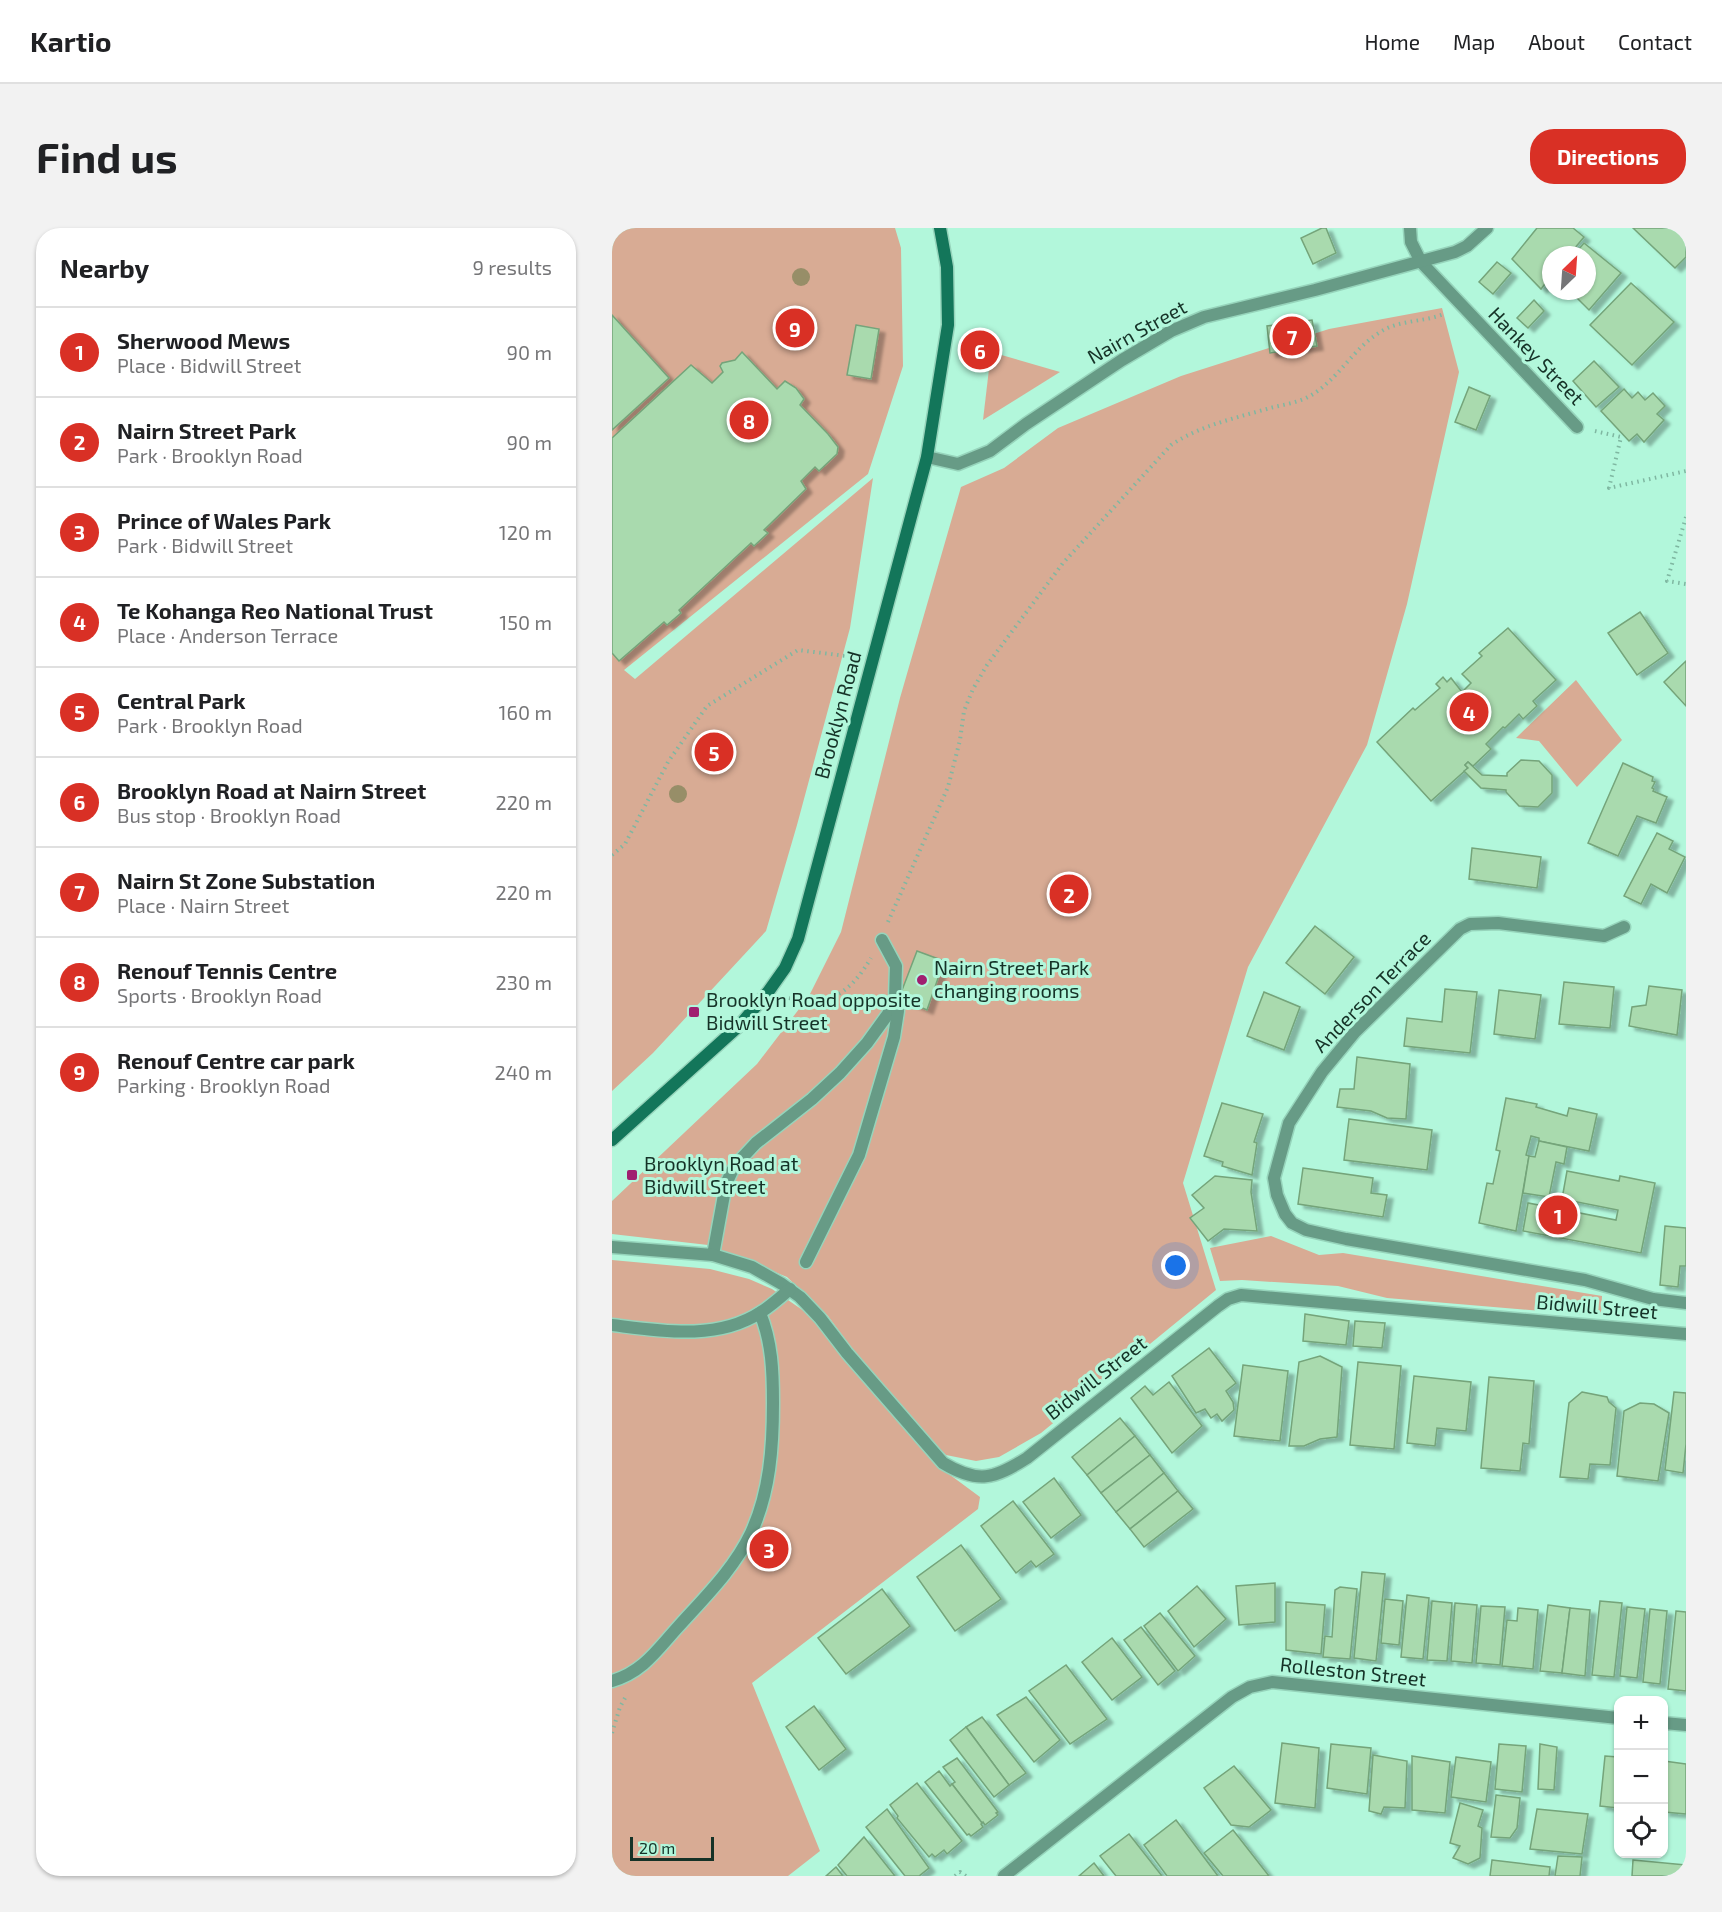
<!DOCTYPE html>
<html lang="en">
<head>
<meta charset="utf-8">
<style>
  body { margin:0; font-family:"Exo 2",sans-serif; background:#f2f2f2; color:#202124 }
  .controls { position:absolute; right:18px; bottom:18px; display:grid; overflow:hidden; border-radius:12px; box-shadow:0 2px 4px #0004 }
  .controls button { width:54px; height:54px; display:grid; place-items:center; padding:0; border:0; border-bottom:2px solid #e0e0e0; background:#fff; color:#202124; font:30px sans-serif }
  .compass { position:absolute; left:930px; top:18px; width:54px; height:54px; border-radius:50%; background:#fff; box-shadow:0 2px 4px #0004; rotate:25deg }
  .scale { position:absolute; left:18px; bottom:15px; width:84px; box-sizing:border-box; padding-left:6px; border:3px solid #153227; border-top:0; font-size:16px; line-height:21px; white-space:nowrap; color:#153227; -webkit-text-stroke:4px #b2f7db; paint-order:stroke }
  .you { position:absolute; left:564px; top:1038px; width:21px; height:21px; margin:-15px; border:4px solid #fff; border-radius:50%; background:#1a73e8; box-shadow:0 0 0 9px #1a73e833 }
  .badge { display:grid; place-items:center; width:39px; height:39px; border-radius:50%; background:#d93025; color:#fff; font-size:20px; font-weight:700 }
  .pin { position:absolute; translate:-50% -50%; border:3px solid #fff; box-shadow:0 2px 6px #0006 }
  .list { margin:0; padding:0; list-style:none }
  h2 { display:flex; justify-content:space-between; align-items:center; height:78px; margin:0; padding:0 24px; font-size:26px }
  h2 small { font-size:20px; font-weight:400; color:#757577 }
  .list li { display:grid; grid-template-columns:39px 1fr auto; gap:18px; align-items:center; box-sizing:border-box; height:90px; padding:0 24px; border-top:2px solid #e0e0e0 }
  .list b { display:block; font-size:22px; white-space:nowrap }
  .list p { margin:0; font-size:20px; white-space:nowrap; color:#757577 }
  .list em { font-size:20px; font-style:normal; color:#757577 }
  .icon { flex:none; width:33px; height:33px; fill:none; stroke:currentColor; stroke-width:2; stroke-linecap:round; stroke-linejoin:round }
  .map { position:relative; flex:none; width:1074px; height:1648px; overflow:hidden; border-radius:24px }
  header { display:flex; align-items:center; gap:36px; box-sizing:border-box; height:84px; padding:0 30px; background:#fff; border-bottom:2px solid #e0e0e0 }
  header strong { font-size:28px }
  nav { display:flex; gap:33px; margin-inline-start:auto; font-size:21px }
  .intro { display:flex; align-items:center; justify-content:space-between; box-sizing:border-box; height:144px; padding:0 36px }
  h1 { margin:0; font-size:42px }
  .button { padding:15px 27px; border-radius:24px; background:#d93025; color:#fff; font-size:21px; font-weight:700 }
  main { display:flex; gap:36px; padding:0 36px }
  aside { flex:1; background:#fff; border-radius:24px; box-shadow:0 2px 4px #0004 }
  .map>svg:first-child { display:block }
  .green { fill:#d8ab94 }
  .building { fill:#a9daae; stroke:#74a47a; stroke-width:1.5; filter:url(#shadow) }
  .lines { fill:none; stroke-linecap:round; stroke-linejoin:round }
  .service-casing { stroke:#96d4bb; stroke-width:15 }
  .minor-casing { stroke:#96d4bb; stroke-width:15 }
  .secondary-casing { stroke:#96d4bb; stroke-width:15 }
  .path { stroke:#7fb7a1; stroke-width:4; stroke-dasharray:1.5 4.5; stroke-linecap:butt }
  .service { stroke:#679b86; stroke-width:12 }
  .minor { stroke:#679b86; stroke-width:12 }
  .secondary { stroke:#13765a; stroke-width:12 }
  .tree { fill:#978e68 }
  .poi-dot { fill:#a01f70; stroke:#b2f7db; stroke-width:2 }
  .labels { text-anchor:middle; stroke-width:6; stroke-linejoin:round; paint-order:stroke }
  .street-label { font-size:20px; fill:#153227; stroke:#b2f7db }
  .poi-label { font-size:20px; fill:#153227; stroke:#b2f7db; text-anchor:start }
</style>
</head>
<body>
<header>
<strong>Kartio</strong>
<nav><a>Home</a><a>Map</a><a>About</a><a>Contact</a></nav>
</header>
<div class="intro"><h1>Find us</h1><a class="button">Directions</a></div>
<main>
<aside>
<h2>Nearby<small>9 results</small></h2>
<ul class="list">
<li><span class="badge">1</span><div><b>Sherwood Mews</b><p>Place · Bidwill Street</p></div><em>90 m</em></li>
<li><span class="badge">2</span><div><b>Nairn Street Park</b><p>Park · Brooklyn Road</p></div><em>90 m</em></li>
<li><span class="badge">3</span><div><b>Prince of Wales Park</b><p>Park · Bidwill Street</p></div><em>120 m</em></li>
<li><span class="badge">4</span><div><b>Te Kohanga Reo National Trust</b><p>Place · Anderson Terrace</p></div><em>150 m</em></li>
<li><span class="badge">5</span><div><b>Central Park</b><p>Park · Brooklyn Road</p></div><em>160 m</em></li>
<li><span class="badge">6</span><div><b>Brooklyn Road at Nairn Street</b><p>Bus stop · Brooklyn Road</p></div><em>220 m</em></li>
<li><span class="badge">7</span><div><b>Nairn St Zone Substation</b><p>Place · Nairn Street</p></div><em>220 m</em></li>
<li><span class="badge">8</span><div><b>Renouf Tennis Centre</b><p>Sports · Brooklyn Road</p></div><em>230 m</em></li>
<li><span class="badge">9</span><div><b>Renouf Centre car park</b><p>Parking · Brooklyn Road</p></div><em>240 m</em></li>
</ul>
</aside>
<div class="map">
<svg width="1074" height="1648" viewBox="0 0 1074 1648">
  <defs>
    <filter id="shadow"><feDropShadow dx="6" dy="4" stdDeviation="1.5" flood-color="#0004"/></filter>
  </defs>
  <rect width="100%" height="100%" fill="#b2f7db"/>
  <g class="green">
    <path d="M0 0H283L289 20 291 138 256 246 12 442 23 451 261 250 238 400 185 597 154 703 41 825 0 863Z"/>
    <path d="M830 80 847 144 795 376 755 517 636 739 571 955 604 1062 429 1205 387 1229 364 1233 334 1227 276 1169 216 1088 175 1049 96 1017 0 1006V973L145 836 197 768 229 704 288 470 349 259 392 240 446 200 569 148 717 101Z"/>
    <path d="M379 124 448 144 371 192Z"/>
    <path d="M964 452 1010 512 965 559 927 513 904 510Z"/>
    <path d="M659 1008 707 1027 731 1025 990 1068 989 1088 775 1070 726 1058 630 1052 608 1053 598 1020Z"/>
    <path d="M0 1032 98 1041 137 1051 160 1061 205 1092 326 1238 368 1269 366 1281 140 1455 208 1623 176 1648H0Z"/>
  </g>
  <g class="building">
    <path d="M710 0H714L724 25 701 36 689 10Z"/>
    <path d="M925 0H961L972 9 957 27H939V48L929 61 900 31Z"/>
    <path d="M1021 0H1074V29L1063 40Z"/>
    <path d="M972 15 1009 45 977 82 958 63H975V27H962Z"/>
    <path d="M885 34 899 45 881 66 867 54Z"/>
    <path d="M1019 55 1062 94 1020 137 978 97Z"/>
    <path d="M922 72 932 83 916 100 905 90Z"/>
    <path d="M0 87 57 150 0 202Z"/>
    <path d="M700 92 705 118 658 125 655 98Z"/>
    <path d="M244 97 267 101 259 151 235 147Z"/>
    <path d="M130 124 165 161 173 153 184 160 192 171 188 177 216 206 226 219 225 226 207 243 203 239 189 253 194 261 152 302 156 305 142 318 139 315 67 382 69 385 55 397 52 394 7 433 0 425V210L79 137 100 155 111 144 108 138 110 135 123 132Z"/>
    <path d="M982 133 1007 159 984 179 961 153Z"/>
    <path d="M857 159 878 168 864 202 843 194Z"/>
    <path d="M1012 161 1020 170 1026 164 1033 172 1041 165 1053 178 1045 186 1052 192 1032 214 1025 206 1017 213 989 183Z"/>
    <path d="M1028 384 1056 425 1025 447 996 405Z"/>
    <path d="M896 400 944 452 921 473 925 478 911 491 907 486 893 500 891 499 874 516 879 521 861 538 856 534 853 537 856 540 819 573 765 514 801 480 803 482 828 460 824 456 831 449 835 454 839 450 850 464 859 455 850 446 870 428 867 425Z"/>
    <path d="M1074 433V478L1052 454Z"/>
    <path d="M909 532 927 533 940 547V565L926 579 907 578 894 564V562L869 560 852 543 856 540 853 537 856 534 870 547 895 548V545Z"/>
    <path d="M1011 535 1041 549 1040 553 1043 554 1040 560 1042 561 1041 563 1055 569 1044 595 1025 588 1006 628 976 615Z"/>
    <path d="M1045 605 1061 613 1057 621 1073 629 1055 665 1039 656 1029 676 1012 668Z"/>
    <path d="M860 620 929 629 925 660 857 651Z"/>
    <path d="M703 698 742 729 713 766 674 735Z"/>
    <path d="M305 723 332 733 315 782 287 770Z"/>
    <path d="M952 754 1002 759 998 800 947 796Z"/>
    <path d="M1037 758 1070 762 1065 807 1017 798 1020 779 1034 777Z"/>
    <path d="M833 761 865 764 858 825 792 818 795 790 830 794Z"/>
    <path d="M887 762 929 767 923 811 882 806Z"/>
    <path d="M652 764 688 779 672 822 635 808Z"/>
    <path d="M745 829 798 836 794 891 775 890 759 883 725 879 728 861H742Z"/>
    <path d="M894 870 925 876 924 879 955 888 957 880 985 886 977 923 927 913V910L919 908 914 927 917 928 904 1003 867 995 875 955 881 956 888 923 884 922Z"/>
    <path d="M610 875 651 886 642 914 645 915 640 947 610 938 611 934 592 928Z"/>
    <path d="M737 891 820 902 815 942 732 932Z"/>
    <path d="M927 913 955 919 952 936 944 934 937 969 911 965 917 928 923 929Z"/>
    <path d="M691 940 761 950 759 965 775 967 771 989 686 976Z"/>
    <path d="M955 943 1007 953 1008 948 1043 955 1029 1025 911 1003 916 975 1004 992 1006 982 950 971Z"/>
    <path d="M603 948 640 952 639 964 645 1003 612 1001 596 1013 578 990 592 980 580 967Z"/>
    <path d="M1053 998 1074 1000V1038H1068L1066 1059 1048 1057Z"/>
    <path d="M693 1086 737 1093 734 1117 691 1113Z"/>
    <path d="M743 1093 773 1095 770 1120 741 1118Z"/>
    <path d="M597 1120 624 1155 614 1163 621 1174 622 1182 610 1193 605 1186 599 1190 593 1181 584 1185 560 1148Z"/>
    <path d="M708 1128 730 1139 725 1209 708 1211 692 1218H677L687 1134Z"/>
    <path d="M746 1134 789 1138 782 1221 738 1217Z"/>
    <path d="M631 1137 676 1143 668 1213 622 1208Z"/>
    <path d="M802 1148 859 1154 854 1203 825 1200 823 1218 795 1215Z"/>
    <path d="M877 1149 922 1153 917 1216 911 1215 908 1243 869 1240Z"/>
    <path d="M557 1154 590 1198 560 1225 519 1170 533 1158 541 1167Z"/>
    <path d="M970 1164 995 1169 997 1174 1004 1180 998 1237 978 1236 976 1251 948 1249 957 1175Z"/>
    <path d="M1062 1164 1074 1165V1216L1071 1245 1053 1242Z"/>
    <path d="M1028 1175 1042 1176 1057 1185 1046 1253 1005 1248 1012 1183Z"/>
    <path d="M508 1190 523 1208 475 1247 460 1229Z"/>
    <path d="M523 1208 538 1227 489 1265 475 1247Z"/>
    <path d="M538 1227 552 1245 504 1284 489 1265Z"/>
    <path d="M552 1245 566 1263 518 1301 504 1284Z"/>
    <path d="M442 1250 469 1287 439 1310 411 1274Z"/>
    <path d="M566 1263 581 1281 532 1319 518 1301Z"/>
    <path d="M401 1273 442 1326 424 1339 419 1333 404 1345 369 1298Z"/>
    <path d="M349 1317 389 1371 343 1403 305 1349Z"/>
    <path d="M750 1344 773 1346 764 1433 742 1430Z"/>
    <path d="M663 1355V1394L627 1397 624 1358Z"/>
    <path d="M585 1358 614 1391 582 1419 556 1383Z"/>
    <path d="M728 1359 745 1361 738 1431 711 1429 713 1408 720 1409 723 1362Z"/>
    <path d="M270 1361 298 1398 234 1446 206 1410Z"/>
    <path d="M795 1367 817 1370 811 1431 789 1429Z"/>
    <path d="M773 1371 791 1373 787 1417 769 1415Z"/>
    <path d="M820 1373 840 1375 835 1433 815 1432Z"/>
    <path d="M988 1373 1010 1375 1002 1449 980 1447Z"/>
    <path d="M674 1374 713 1377 709 1426 674 1422Z"/>
    <path d="M843 1375 865 1377 860 1435 839 1433Z"/>
    <path d="M936 1377 958 1380 950 1445 928 1443Z"/>
    <path d="M869 1378 893 1379 888 1437 864 1435Z"/>
    <path d="M1015 1379 1033 1381 1025 1450 1008 1448Z"/>
    <path d="M906 1380 926 1382 921 1441 890 1438 895 1392 905 1393Z"/>
    <path d="M958 1380 978 1382 973 1448 950 1445Z"/>
    <path d="M1038 1381 1055 1383 1048 1456 1031 1454Z"/>
    <path d="M1064 1383 1074 1384V1463L1056 1461Z"/>
    <path d="M548 1385 583 1428 566 1443 532 1398Z"/>
    <path d="M529 1399 563 1443 546 1457 512 1412Z"/>
    <path d="M500 1410 530 1449 500 1472 470 1434Z"/>
    <path d="M454 1437 495 1491 458 1516 417 1463Z"/>
    <path d="M414 1469 448 1512 422 1534 385 1487Z"/>
    <path d="M202 1478 234 1521 207 1542 174 1499Z"/>
    <path d="M370 1489 414 1545 397 1557 354 1499Z"/>
    <path d="M354 1499 397 1557 382 1569 338 1512Z"/>
    <path d="M670 1515 707 1520 703 1580 663 1575Z"/>
    <path d="M719 1516 759 1520 755 1566 715 1560Z"/>
    <path d="M887 1516 914 1518 910 1564 883 1561Z"/>
    <path d="M928 1516 945 1519 942 1562 926 1561Z"/>
    <path d="M761 1527 795 1533 793 1580 772 1579 769 1586 757 1583Z"/>
    <path d="M800 1528 838 1534 833 1585 800 1582Z"/>
    <path d="M993 1528 1006 1529V1580L988 1578Z"/>
    <path d="M844 1529 879 1534 874 1574 839 1569Z"/>
    <path d="M345 1530 386 1584 384 1585 386 1587 373 1597 371 1594 370 1595 340 1556 343 1554 331 1539Z"/>
    <path d="M1052 1533 1074 1536V1586L1052 1584Z"/>
    <path d="M622 1538 659 1582 637 1599 619 1597 592 1560Z"/>
    <path d="M327 1543 338 1558 340 1556 370 1595 369 1596 371 1599 359 1608 357 1606 355 1607 313 1554Z"/>
    <path d="M305 1555 350 1613 335 1626 332 1622 323 1629 320 1626 317 1629 285 1590 286 1588 278 1577Z"/>
    <path d="M884 1567 908 1570 905 1600 898 1610 879 1609Z"/>
    <path d="M848 1575 871 1582 866 1598 870 1600 868 1630 856 1636 841 1630 848 1618 838 1615Z"/>
    <path d="M275 1581 317 1640 307 1648H293L254 1599Z"/>
    <path d="M925 1581 976 1586 970 1626 918 1621Z"/>
    <path d="M564 1592 606 1648H555L532 1617Z"/>
    <path d="M621 1602 657 1648H611L592 1625Z"/>
    <path d="M517 1606 550 1648H504L488 1628Z"/>
    <path d="M252 1609 283 1648H235L226 1637Z"/>
    <path d="M946 1628 970 1629 968 1648H943Z"/>
    <path d="M880 1632 938 1639 937 1648H878Z"/>
    <path d="M1021 1632 1074 1637V1648H1020Z"/>
    <path d="M482 1635 492 1648H467Z"/>
    <path d="M224 1639 231 1648H214Z"/>
  </g>
  <g class="lines">
    <g class="service-casing">
      <g id="service">
        <path d="M101 1027 114 956 120 943 130 930 144 915 200 871 228 845 255 815 276 786 283 771 284 738 270 712"/>
        <path d="M194 1034 247 927 282 809 286 783 283 771"/>
        <path d="M0 1453C31 1444 45 1422 66 1399 92 1370 122 1341 139 1305 158 1264 161 1219 161 1175 161 1144 160 1114 148 1085"/>
      </g>
    </g>
    <g class="minor-casing">
      <g id="minor">
        <path d="M798 0 799 14 809 34 965 199"/>
        <path d="M315 229 346 236 378 223 414 196 510 132 559 103 592 89 703 62 843 24 855 18 875 0"/>
        <path d="M1012 699 992 708 886 695 858 696 848 701 743 804 710 844 677 895 662 950 665 967 673 986 680 995 694 1002 734 1011 973 1052 1041 1071 1074 1075"/>
        <path d="M0 1019 101 1027 140 1039 170 1056 188 1069 208 1090 235 1125 331 1235C366 1256 382 1251 415 1230L606 1078 616 1071 629 1067 1074 1106"/>
        <path d="M0 1097C49 1103 105 1113 149 1084 159 1078 169 1069 178 1061"/>
        <path d="M1052 1495 1074 1497"/>
        <path d="M392 1648 620 1469 638 1459 660 1454 1006 1490"/>
      </g>
    </g>
    <g class="secondary-casing">
      <path id="secondary" d="M0 912 128 797 156 764 173 740 186 711 315 229 336 97 335 39 328 0"/>
    </g>
    <g class="path">
      <path d="M983 203 1009 209 997 260 1074 243"/>
      <path d="M1074 289 1055 353 1074 356"/>
      <path d="M0 627 13 616 56 534 95 478 186 422 242 429"/>
      <path d="M276 694 336 559 348 512 352 483 361 461 375 437 451 335 559 217C589 197 624 190 658 180 670 177 683 175 694 170 725 155 740 120 770 103 788 92 812 94 832 86"/>
      <path d="M177 770 203 778C232 765 242 758 259 730"/>
      <path d="M0 1505 8 1479 13 1470"/>
      <path d="M343 1648 348 1644 354 1648"/>
    </g>
    <use href="#service" class="service"/>
    <use href="#minor" class="minor"/>
    <use href="#secondary" class="secondary"/>
  </g>
  <g class="tree">
    <circle cx="189" cy="49" r="9"/>
    <circle cx="66" cy="566" r="9"/>
  </g>
  <g class="poi-dot">
    <circle cx="310" cy="752" r="6"/>
    <rect x="76" y="778" width="12" height="12" rx="3"/>
    <rect x="14" y="941" width="12" height="12" rx="3"/>
  </g>
  <g class="labels">
    <g class="street-label">
      <text transform="translate(525 104) rotate(-29)" y="7">Nairn Street</text>
      <text transform="translate(924 128) rotate(46)" y="7">Hankey Street</text>
      <text transform="translate(226 487) rotate(-75)" y="7">Brooklyn Road</text>
      <text transform="translate(760 764) rotate(-46)" y="7">Anderson Terrace</text>
      <text transform="translate(985 1079) rotate(5)" y="7">Bidwill Street</text>
      <text transform="translate(484 1150) rotate(-38)" y="7">Bidwill Street</text>
      <text transform="translate(741 1444) rotate(6)" y="7">Rolleston Street</text>
    </g>
    <g class="poi-label">
      <text x="322" y="747">Nairn Street Park<tspan x="322" dy="23">changing rooms</tspan></text>
      <text x="94" y="779">Brooklyn Road opposite<tspan x="94" dy="23">Bidwill Street</tspan></text>
      <text x="32" y="943">Brooklyn Road at<tspan x="32" dy="23">Bidwill Street</tspan></text>
    </g>
  </g>
</svg>
<div class="controls">
<button>+</button>
<button>−</button>
<button><svg class="icon" aria-label="locate" viewBox="0 0 24 24"><circle cx="12" cy="12" r="6"/><path d="M12 2v4M12 18v4M2 12h4M18 12h4"/></svg></button>
</div>
<svg class="compass" viewBox="-18 -18 36 36"><path d="M0-13l5 13h-10z" fill="#e53935"/><path d="M0 13l5-13h-10z" fill="#757577"/></svg>
<div class="scale">20 m</div>
<div class="you"></div>
<div class="pin badge" style="left:946px;top:987px">1</div>
<div class="pin badge" style="left:457px;top:666px">2</div>
<div class="pin badge" style="left:157px;top:1321px">3</div>
<div class="pin badge" style="left:857px;top:484px">4</div>
<div class="pin badge" style="left:102px;top:524px">5</div>
<div class="pin badge" style="left:368px;top:122px">6</div>
<div class="pin badge" style="left:680px;top:108px">7</div>
<div class="pin badge" style="left:137px;top:192px">8</div>
<div class="pin badge" style="left:183px;top:100px">9</div>
</div>
</main>
</body>
</html>
